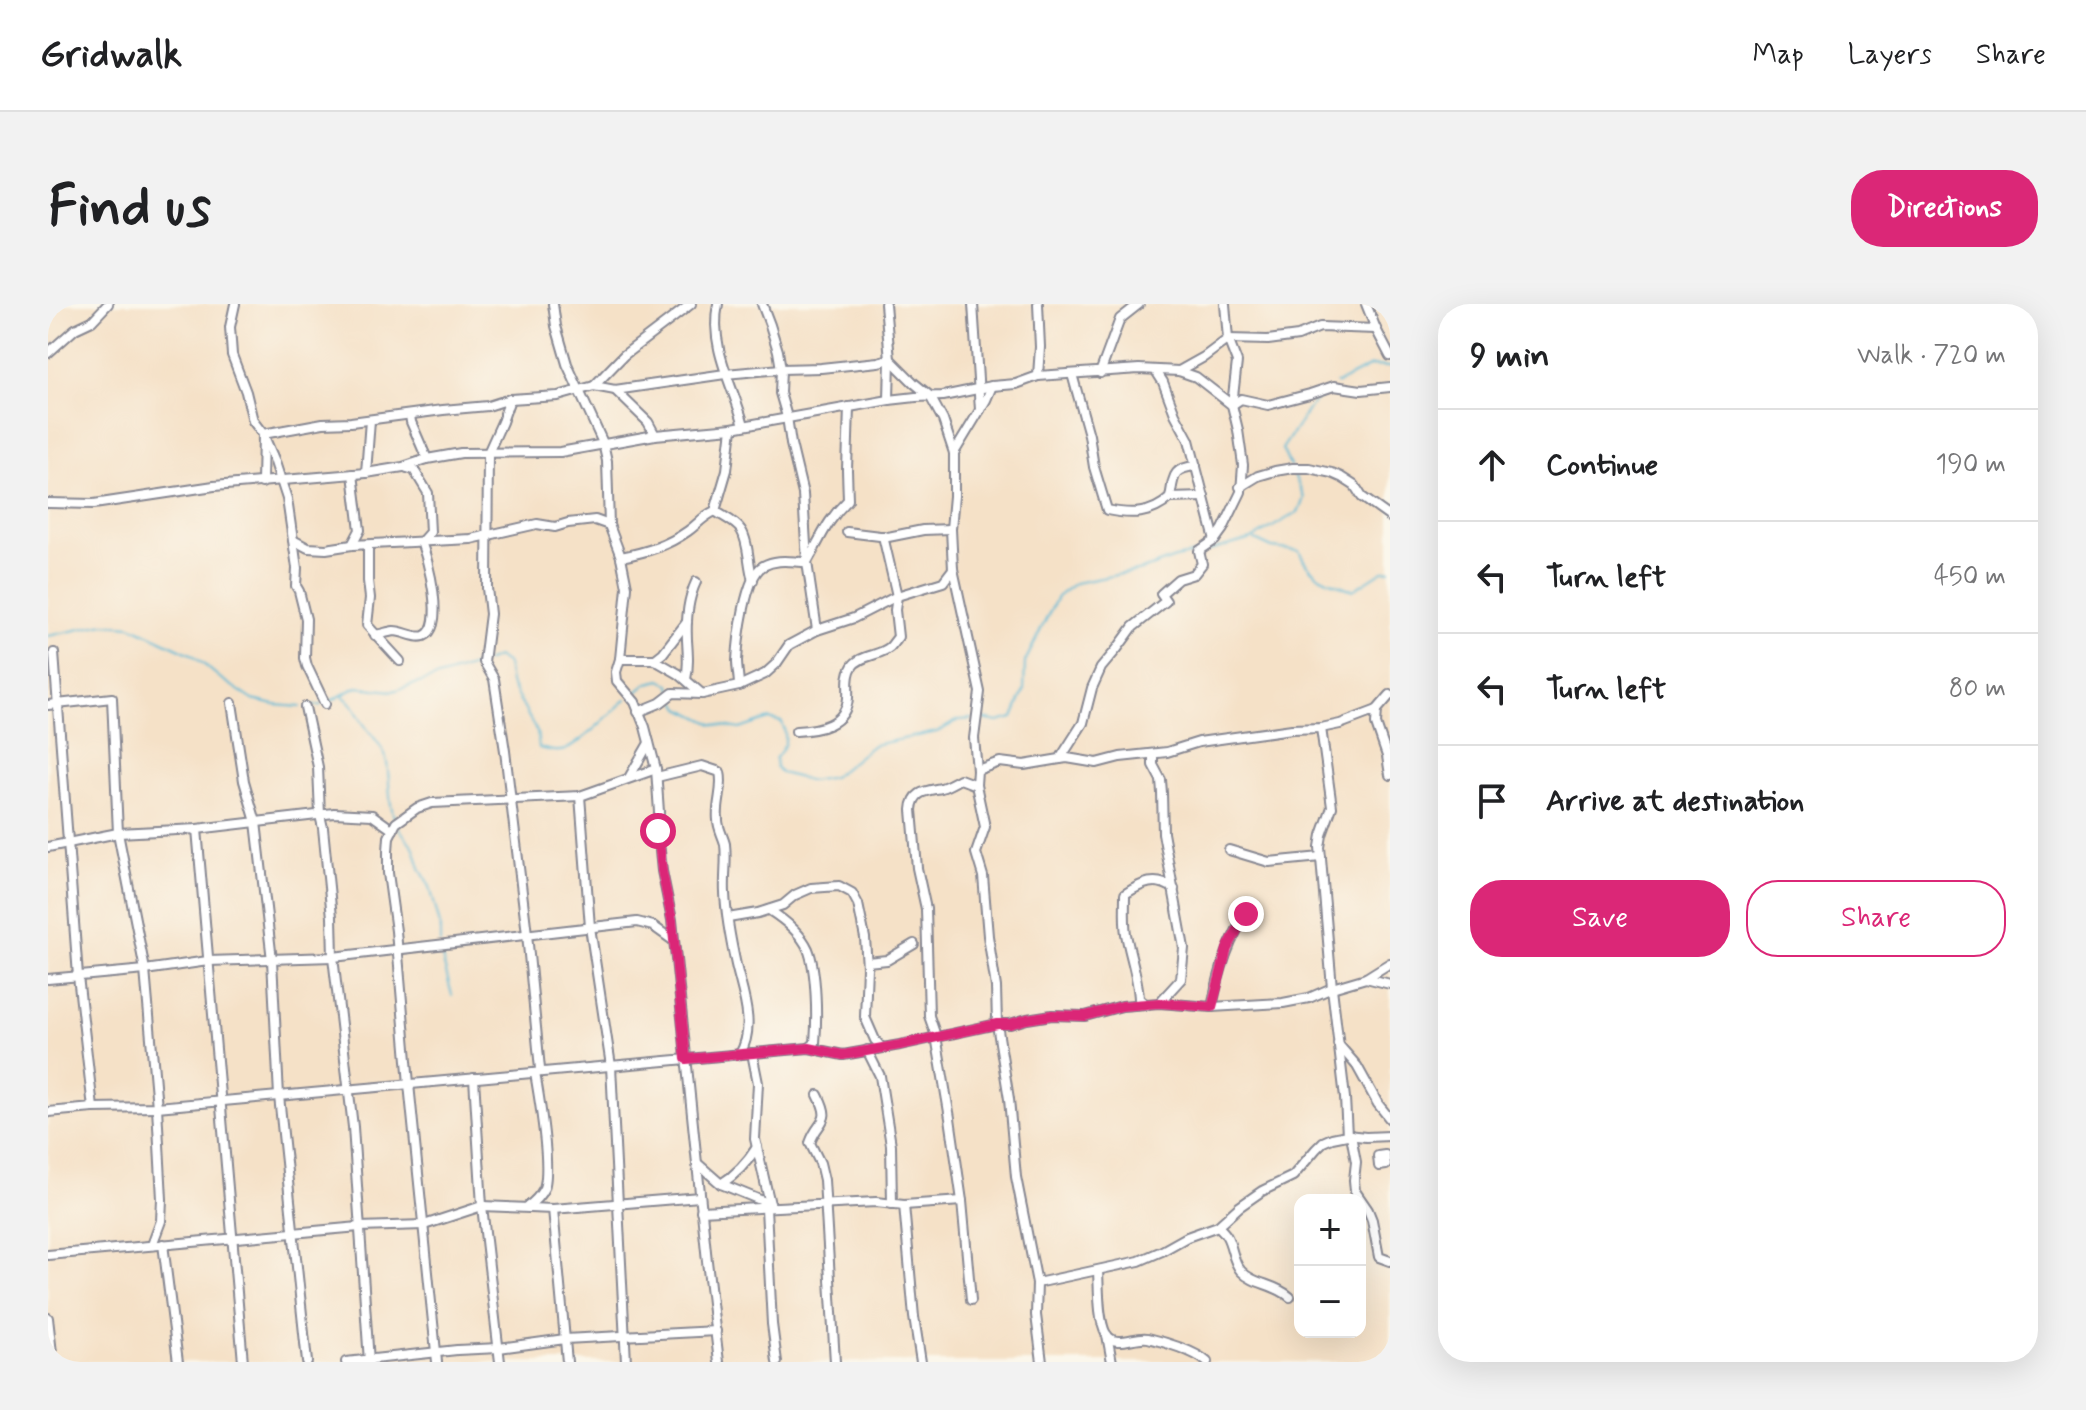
<!DOCTYPE html>
<html lang="en">
<head>
<meta charset="utf-8">
<style>
  body { margin:0; font-family:Mynerve,sans-serif; background:#f2f2f2; color:#202124 }
  .controls { position:absolute; right:24px; bottom:24px; display:grid; overflow:hidden; border-radius:16px; box-shadow:0 8px 32px #0002 }
  .controls button { width:72px; height:72px; display:grid; place-items:center; padding:0; border:0; border-bottom:2px solid #e0e0e0; background:#fff; color:#202124; font:40px sans-serif }
  .stop { position:absolute; width:24px; height:24px; margin:-18px; border:6px solid #db2777; border-radius:50%; background:#fff }
  .stop.end { background:#db2777; border-color:#fff; box-shadow:0 2px 8px #0008 }
  .list { margin:0; padding:0; list-style:none }
  h2 { display:flex; justify-content:space-between; align-items:center; height:104px; margin:0; padding:0 32px; font-size:34px }
  h2 small { font-size:26px; font-weight:400; color:#757577 }
  .list li { display:grid; grid-template-columns:52px 1fr auto; gap:24px; align-items:center; box-sizing:border-box; height:112px; padding:0 32px; border-top:2px solid #e0e0e0 }
  .list b { display:block; font-size:30px; white-space:nowrap }
  .list em { font-size:26px; font-style:normal; color:#757577 }
  .actions { display:flex; gap:16px; padding:24px 32px }
  .actions a { flex:1; padding:18px 0; border:2px solid #db2777; border-radius:32px; text-align:center; font-size:28px; color:#db2777 }
  .actions .main { background:#db2777; color:#fff }
  .icon { flex:none; width:44px; height:44px; fill:none; stroke:currentColor; stroke-width:2; stroke-linecap:round; stroke-linejoin:round }
  .map { position:relative; flex:none; width:1342px; height:1058px; overflow:hidden; border-radius:32px }
  header { display:flex; align-items:center; gap:48px; box-sizing:border-box; height:112px; padding:0 40px; background:#fff; border-bottom:2px solid #e0e0e0 }
  header strong { font-size:38px }
  nav { display:flex; gap:44px; margin-inline-start:auto; font-size:28px }
  .intro { display:flex; align-items:center; justify-content:space-between; box-sizing:border-box; height:192px; padding:0 48px }
  h1 { margin:0; font-size:56px }
  .button { padding:20px 36px; border-radius:32px; background:#db2777; color:#fff; font-size:28px; font-weight:700 }
  main { display:flex; gap:48px; padding:0 48px }
  aside { flex:1; background:#fff; border-radius:32px; box-shadow:0 8px 32px #0002 }
  .map>svg:first-child { display:block }
  .lines { fill:none; stroke-linecap:round; stroke-linejoin:round }
  .stream { stroke:#57b7d5; stroke-width:2 }
  .minor-casing { stroke:#888892; stroke-width:12 }
  .minor { stroke:#fff; stroke-width:8 }
  .route { stroke:#db2777; stroke-width:10 }
</style>
</head>
<body>
<header>
<strong>Gridwalk</strong>
<nav><a>Map</a><a>Layers</a><a>Share</a></nav>
</header>
<div class="intro"><h1>Find us</h1><a class="button">Directions</a></div>
<main>
<div class="map">
<svg width="1342" height="1058" viewBox="0 0 1342 1058">
  <rect width="100%" height="100%" fill="#fbf7ec"/>
  <filter id="ink" filterUnits="userSpaceOnUse"><feTurbulence type="fractalNoise" baseFrequency=".0125" numOctaves="2"/><feDisplacementMap in="SourceGraphic" scale="16" xChannelSelector="R" yChannelSelector="G"/><feConvolveMatrix kernelMatrix="1 2 1 2 8 2 1 2 1" color-interpolation-filters="sRGB"/></filter>
  <filter id="wash" filterUnits="userSpaceOnUse"><feTurbulence type="fractalNoise" baseFrequency=".006" numOctaves="4" result="noise"/><feDisplacementMap in="SourceGraphic" scale="32" xChannelSelector="R" yChannelSelector="G"/><feGaussianBlur stdDeviation="1.8" result="paint"/><feColorMatrix in="noise" values="0 0 0 0 0 0 0 0 0 0 0 0 0 0 0 0 0 1.4 0 .05"/><feComposite in="paint" operator="in"/></filter>
  <g filter="url(#wash)">
    <rect width="100%" height="100%" fill="#f5e1c7"/>
    <g class="lines">
      <g class="stream">
        <path d="M1288 80 1323 62 1342 63"/>
        <path d="M1242 162 1234 145 1266 97 1277 89"/>
        <path d="M1207 236 1224 244 1251 247C1262 273 1279 276 1305 286L1335 267 1342 266"/>
        <path d="M1154 249 1204 235 1250 208 1256 194 1245 168"/>
        <path d="M0 332 56 320 83 322 143 350 172 374 205 396 227 401 253 403"/>
        <path d="M438 358 449 353 459 360 462 379 489 428 491 444C499 446 509 449 517 446 536 438 561 409 579 395"/>
        <path d="M295 392C307 402 306 404 314 417 321 430 334 439 338 454 343 476 339 498 348 518"/>
        <path d="M584 392 600 379 613 376 622 381 624 386"/>
        <path d="M626 392 633 404 665 420 692 425 721 415 734 418C740 435 738 442 727 455L728 463 733 469 763 477 785 473 825 441 889 428 911 416 924 415"/>
        <path d="M279 399 309 383 345 387 432 360"/>
        <path d="M259 403 273 401"/>
        <path d="M930 414 950 418 965 414 976 387 977 358 1009 293 1027 279 1094 266 1127 254 1148 250"/>
        <path d="M350 523 366 544 372 564 382 583 392 621V639"/>
        <path d="M392 646 404 691"/>
      </g>
    </g>
  </g>
  <g filter="url(#ink)">
    <g class="lines">
      <g class="minor-casing">
        <g id="minor">
          <path d="M187 0 182 23 184 51 198 88 205 117 215 130 226 155 239 195 249 264 248 282 251 287 258 315 257 354 259 362 277 400"/>
          <path d="M505 0 508 22 519 60 555 139 559 157 561 221 573 253 579 283 572 355 568 368 569 377 587 398 597 423 608 465 611 508 610 527 614 567 624 616 659 957 671 1058"/>
          <path d="M670 0C661 42 685 82 696 121"/>
          <path d="M714 0 722 21 730 47 733 65 732 89 739 113 743 140 755 190 759 258 769 326"/>
          <path d="M837 0 842 55 841 96"/>
          <path d="M925 0 932 106"/>
          <path d="M1177 0 1180 35 1189 58 1184 101"/>
          <path d="M1318 0 1328 25 1342 52"/>
          <path d="M0 49 27 25 44 17 60 0"/>
          <path d="M1108 67 1115 78 1127 110 1141 136 1167 236"/>
          <path d="M1131 67 1156 53 1180 35 1220 36 1250 32 1272 23 1328 25"/>
          <path d="M1052 69 1072 15 1091 0"/>
          <path d="M1024 70 1041 131 1046 163 1059 206C1083 211 1103 211 1122 194 1126 172 1124 164 1148 162"/>
          <path d="M990 72 992 43 990 0"/>
          <path d="M546 82 576 51 643 0"/>
          <path d="M567 86 600 118 607 131"/>
          <path d="M462 95 454 118 440 149 439 284 442 310 436 358 446 375 457 447 479 630 492 765"/>
          <path d="M1184 101 1193 95 1220 101 1262 90 1286 82 1313 86 1342 83"/>
          <path d="M362 111 363 118 379 155"/>
          <path d="M906 149 938 96 944 82"/>
          <path d="M359 164 366 166 380 189 382 228 374 237"/>
          <path d="M318 169 322 116"/>
          <path d="M214 179 215 130 275 119 303 118 395 106 440 102 462 95 510 92 546 82 567 86 677 70 733 65 773 64 830 58 842 55 866 79 882 92 895 116 906 149V192L903 225 905 265 932 388 926 434 929 466 928 481 937 523 928 549 935 572 940 632 948 683 949 720 961 795 968 873 989 979 988 1011 994 1058"/>
          <path d="M1192 183 1210 172 1227 167 1245 164H1261L1284 169 1293 173 1307 182 1314 193 1342 213"/>
          <path d="M1122 194 1156 193"/>
          <path d="M0 199 46 200 166 182 318 169 355 163 379 155 413 149 512 148 607 131 684 124 841 96 868 93 895 92 944 82 968 80 990 72 1091 65 1131 67 1148 73 1184 101 1190 126 1195 161 1193 188 1175 225 1167 236 1151 247 1154 260 1146 270 1130 275 1113 290 1118 297 1085 323 1069 345 1053 364 1044 384 1035 419 1012 455 976 461 952 458 929 466"/>
          <path d="M667 207C674 212 688 218 693 226 701 238 700 261 705 276"/>
          <path d="M799 228 840 233 875 226 903 225"/>
          <path d="M245 236 260 244 278 245 304 241 423 235 489 220 507 223 520 219 547 216 561 221"/>
          <path d="M304 241 312 226 305 170"/>
          <path d="M320 242V277L322 294 319 321 352 357"/>
          <path d="M573 253C598 248 619 242 640 227 651 219 654 213 667 207L679 166 684 124"/>
          <path d="M327 331C333 330 340 328 346 327 356 327 367 335 376 332 398 324 380 255 373 238"/>
          <path d="M6 349 30 672 45 804"/>
          <path d="M572 355H605L631 370 654 390"/>
          <path d="M606 356 615 349 639 318"/>
          <path d="M638 375C641 362 640 350 639 336 638 317 640 295 648 278"/>
          <path d="M691 382C691 374 689 365 689 357 690 337 697 272 715 262 730 254 743 258 759 258 773 234 779 216 800 196L799 166 801 103"/>
          <path d="M184 399 196 477 208 518 224 656 231 792 259 1058"/>
          <path d="M0 401 64 394 70 529 97 666 109 803 114 895 113 917 104 941"/>
          <path d="M257 403 270 463 272 511 275 524 284 613 285 653 305 823 321 1058"/>
          <path d="M1329 406 1328 420 1339 452 1342 471"/>
          <path d="M590 408 612 399 625 389 654 390 691 382 717 370 728 360 741 341 769 326 806 314 849 292 895 278 905 265"/>
          <path d="M1273 424 1284 503 1274 531 1272 543 1284 684 1297 794 1299 831"/>
          <path d="M748 427C771 426 798 421 800 394 801 384 798 372 804 363 811 351 832 352 842 343 845 340 847 336 850 333L847 306 849 292 835 232"/>
          <path d="M1105 450V461L1113 476 1114 489 1115 529 1136 644 1133 675 1111 699"/>
          <path d="M1012 455 1019 454 1049 459 1072 453 1119 448 1151 438 1244 425 1273 424 1292 420 1329 406 1342 391"/>
          <path d="M582 472 601 439"/>
          <path d="M609 473 654 462 672 468C676 485 668 499 670 516 670 524 675 532 677 540 679 556 676 572 677 589 678 613 683 638 688 661 695 691 708 722 692 750H690"/>
          <path d="M532 492 542 623 563 762 578 1058"/>
          <path d="M149 525 195 1058"/>
          <path d="M0 543 70 529 149 525 286 509 324 511 345 526"/>
          <path d="M1181 546 1221 558 1273 553"/>
          <path d="M721 606C735 615 753 629 760 645 769 667 769 716 767 739L761 744"/>
          <path d="M680 614 710 609 735 601 747 591 763 584 791 582 804 589 810 600 817 634 819 663 817 713 827 736 833 743"/>
          <path d="M819 658 839 656 866 640"/>
          <path d="M1318 674 1342 659"/>
          <path d="M0 675 97 666 160 657 285 653 589 618 605 622 626 637"/>
          <path d="M1099 701 1091 695C1090 673 1082 652 1078 630 1076 617 1077 603 1077 590 1094 579 1108 572 1126 585"/>
          <path d="M1164 703C1171 667 1181 634 1202 604"/>
          <path d="M1290 740 1309 762 1330 800 1342 815"/>
          <path d="M819 746 832 772 843 841 844 900"/>
          <path d="M704 749 710 779 707 835 722 900 725 903"/>
          <path d="M426 774 434 902 452 1058"/>
          <path d="M770 791C785 820 770 815 762 839L772 859 776 876 787 1058"/>
          <path d="M0 808 45 804 109 803 761 744 795 751 852 741 949 720H962L979 715 1004 711 1037 712 1074 702 1111 699 1164 703 1235 699 1261 694 1284 684 1318 674 1342 680"/>
          <path d="M1303 831 1308 858 1306 876 1307 887 1320 906 1324 916 1331 953 1342 957"/>
          <path d="M1337 851 1338 861 1331 862 1330 852Z"/>
          <path d="M649 859 673 880 722 900"/>
          <path d="M673 880C689 870 699 859 709 843"/>
          <path d="M856 901 866 1013 873 1058"/>
          <path d="M479 903C486 898 492 892 496 884 503 864 491 792 487 769"/>
          <path d="M718 904 724 1020 729 1058"/>
          <path d="M505 905 519 1058"/>
          <path d="M653 907 828 898 856 901 914 897"/>
          <path d="M1170 922C1173 925 1176 928 1178 931 1185 942 1184 957 1193 967 1206 981 1226 979 1242 993"/>
          <path d="M115 940 130 1058"/>
          <path d="M0 951 311 923 376 921 434 902 505 905 652 893"/>
          <path d="M1050 967C1051 983 1050 1016 1058 1030 1068 1045 1087 1031 1100 1034 1117 1038 1147 1047 1159 1058"/>
          <path d="M989 979 1091 957 1114 947 1139 933 1170 922 1191 903 1214 887 1245 872 1268 845 1275 838 1284 834 1299 831 1318 833 1342 832"/>
          <path d="M923 996 914 897 902 814 888 732 881 712 878 605 869 564 864 506C865 487 878 487 893 484 900 482 906 478 912 475L928 481"/>
          <path d="M0 1014 5 1058"/>
          <path d="M1059 1031 1064 1058"/>
          <path d="M298 1058 409 1046 451 1044 517 1035 668 1027"/>
          <path d="M389 1058 361 780 348 627 340 569V547L341 533 348 519 369 504 384 499 532 492 608 465"/>
        </g>
      </g>
      <use href="#minor" class="minor"/>
    </g>
  </g>
  <g class="lines" filter="url(#ink)">
    <path class="route" d="M610 527 614 567 624 616 638 755 761 744 795 751 852 741 949 720H962L979 715 1004 711 1037 712 1074 702 1111 699 1164 703 1179 645 1198 610"/>
  </g>
</svg>
<div class="controls">
<button>+</button>
<button>−</button>
</div>
<div class="stop" style="left:610px;top:527px"></div>
<div class="stop end" style="left:1198px;top:610px"></div>
</div>
<aside>
<h2>9 min<small>Walk · 720 m</small></h2>
<ul class="list">
<li><svg class="icon" aria-label="ahead" viewBox="0 0 24 24"><path d="M12 20V5M6 11l6-6 6 6"/></svg><div><b>Continue</b></div><em>190 m</em></li>
<li><svg class="icon" aria-label="left" viewBox="0 0 24 24"><path d="M17 20v-9H6M10 6l-5 5 5 5"/></svg><div><b>Turn left</b></div><em>450 m</em></li>
<li><svg class="icon" aria-label="left" viewBox="0 0 24 24"><path d="M17 20v-9H6M10 6l-5 5 5 5"/></svg><div><b>Turn left</b></div><em>80 m</em></li>
<li><svg class="icon" aria-label="arrive" viewBox="0 0 24 24"><path d="M6 21V4h12l-3 4 3 4H6"/></svg><div><b>Arrive at destination</b></div></li>
</ul>
<div class="actions"><a class="main">Save</a><a>Share</a></div>
</aside>
</main>
</body>
</html>
